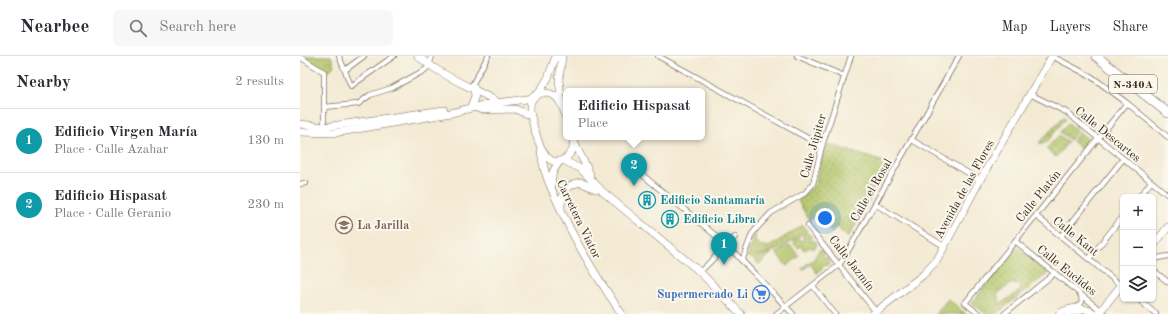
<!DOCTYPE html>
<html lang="en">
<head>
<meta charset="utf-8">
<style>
  body { margin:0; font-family:"Old Standard TT",serif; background:#f7f7f7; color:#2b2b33 }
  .controls { position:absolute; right:12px; bottom:12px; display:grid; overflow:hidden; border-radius:6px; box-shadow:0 1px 3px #0004 }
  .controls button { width:36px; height:36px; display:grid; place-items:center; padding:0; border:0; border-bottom:1px solid #e1e1e2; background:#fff; color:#2b2b33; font:20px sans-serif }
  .you { position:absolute; left:525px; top:162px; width:14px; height:14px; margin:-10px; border:3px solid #fff; border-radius:50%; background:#1a73e8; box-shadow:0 0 0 6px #1a73e833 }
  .badge { display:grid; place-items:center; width:26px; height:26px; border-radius:50%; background:#ea580c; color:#fff; font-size:13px; font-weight:700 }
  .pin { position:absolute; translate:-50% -33px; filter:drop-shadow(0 1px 2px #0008) }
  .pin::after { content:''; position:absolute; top:21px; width:14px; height:12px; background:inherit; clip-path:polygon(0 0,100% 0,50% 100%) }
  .popup { position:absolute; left:263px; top:32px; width:142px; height:52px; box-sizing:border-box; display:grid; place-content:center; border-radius:6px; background:#fff; filter:drop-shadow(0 1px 3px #0005); font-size:13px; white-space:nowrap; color:#7c7c81 }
  .popup b { font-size:15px; color:#2b2b33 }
  .popup::after { content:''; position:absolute; left:50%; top:100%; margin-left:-8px; border:8px solid transparent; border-top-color:#fff }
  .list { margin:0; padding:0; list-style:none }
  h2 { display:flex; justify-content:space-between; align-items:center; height:52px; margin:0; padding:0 16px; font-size:17px }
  h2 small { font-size:13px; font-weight:400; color:#7c7c81 }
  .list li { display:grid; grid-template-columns:26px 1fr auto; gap:12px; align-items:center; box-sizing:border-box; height:64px; padding:0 16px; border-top:1px solid #e1e1e2 }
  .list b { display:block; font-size:15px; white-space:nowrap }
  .list p { margin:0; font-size:13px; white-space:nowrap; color:#7c7c81 }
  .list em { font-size:13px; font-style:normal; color:#7c7c81 }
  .icon { flex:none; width:22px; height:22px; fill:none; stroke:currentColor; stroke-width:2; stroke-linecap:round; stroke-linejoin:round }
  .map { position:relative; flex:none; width:868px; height:258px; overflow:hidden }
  header { display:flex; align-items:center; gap:24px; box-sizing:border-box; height:56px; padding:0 20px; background:#fff; border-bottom:1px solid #e1e1e2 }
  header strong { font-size:19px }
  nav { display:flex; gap:22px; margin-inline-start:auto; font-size:14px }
  .search { width:280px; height:36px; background:#f7f7f7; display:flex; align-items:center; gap:10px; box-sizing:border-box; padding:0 14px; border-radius:6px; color:#7c7c81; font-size:15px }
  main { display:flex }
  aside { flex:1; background:#fff }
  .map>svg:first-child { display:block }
  .grass { fill:url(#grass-dots); stroke:#767743; fill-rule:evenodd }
  .park { fill:url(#park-tufts); stroke:#767743 }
  .garden { fill:#b1c468; stroke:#767743 }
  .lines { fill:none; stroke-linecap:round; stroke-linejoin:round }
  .street-casing { stroke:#7b6d5d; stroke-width:6 }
  .secondary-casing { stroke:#7b6d5d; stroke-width:8 }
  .highway-casing { stroke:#7b6d5d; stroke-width:10 }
  .street { stroke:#fff; stroke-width:4.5 }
  .secondary { stroke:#fff; stroke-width:7 }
  .highway { stroke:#fff; stroke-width:9 }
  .labels { text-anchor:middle; stroke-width:4; stroke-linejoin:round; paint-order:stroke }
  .shield { fill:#fbf7ec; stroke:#75685c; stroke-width:1 }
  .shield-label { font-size:11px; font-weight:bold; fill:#3b2a1e }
  .street-label { font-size:12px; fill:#3b2a1e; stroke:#fbf7ec }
  .culture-label { font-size:12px; font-weight:bold; fill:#0d838f; stroke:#fbf7ec; text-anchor:start }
  .education-label { font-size:12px; font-weight:bold; fill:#785e54; stroke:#fbf7ec; text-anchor:start }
  .shop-label { font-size:12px; font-weight:bold; fill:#366cbe; stroke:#fbf7ec; text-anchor:end }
</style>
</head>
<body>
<header>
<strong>Nearbee</strong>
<div class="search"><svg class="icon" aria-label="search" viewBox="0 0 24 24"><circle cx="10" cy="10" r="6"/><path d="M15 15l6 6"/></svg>Search here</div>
<nav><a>Map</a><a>Layers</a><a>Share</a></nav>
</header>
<main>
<aside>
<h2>Nearby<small>2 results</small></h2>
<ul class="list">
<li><span class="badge" style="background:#0f9aa8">1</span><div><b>Edificio Virgen María</b><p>Place · Calle Azahar</p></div><em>130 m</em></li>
<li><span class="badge" style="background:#0f9aa8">2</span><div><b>Edificio Hispasat</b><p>Place · Calle Geranio</p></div><em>230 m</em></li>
</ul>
</aside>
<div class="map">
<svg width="868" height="258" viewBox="0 0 868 258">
  <defs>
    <pattern id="grass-dots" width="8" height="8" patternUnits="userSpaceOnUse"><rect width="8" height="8" fill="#b1c468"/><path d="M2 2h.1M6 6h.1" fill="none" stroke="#919f55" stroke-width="1.8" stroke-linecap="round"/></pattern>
    <pattern id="park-tufts" width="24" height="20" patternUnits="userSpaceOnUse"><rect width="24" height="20" fill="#b1c468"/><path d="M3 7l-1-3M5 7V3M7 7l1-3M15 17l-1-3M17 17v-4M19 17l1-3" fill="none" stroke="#919f55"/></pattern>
  </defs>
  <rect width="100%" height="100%" fill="#fbf7ec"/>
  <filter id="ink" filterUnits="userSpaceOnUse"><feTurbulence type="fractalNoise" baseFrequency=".025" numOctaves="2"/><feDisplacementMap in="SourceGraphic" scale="8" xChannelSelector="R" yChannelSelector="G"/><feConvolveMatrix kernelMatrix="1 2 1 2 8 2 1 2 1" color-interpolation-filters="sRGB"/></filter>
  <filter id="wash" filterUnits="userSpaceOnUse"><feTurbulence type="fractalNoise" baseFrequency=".012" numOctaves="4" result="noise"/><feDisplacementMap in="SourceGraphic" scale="16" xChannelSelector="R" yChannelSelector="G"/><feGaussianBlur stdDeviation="0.9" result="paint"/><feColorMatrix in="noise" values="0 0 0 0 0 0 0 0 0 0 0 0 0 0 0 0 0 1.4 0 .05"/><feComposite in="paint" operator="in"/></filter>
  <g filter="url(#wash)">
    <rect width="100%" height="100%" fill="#f3ead3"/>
    <g class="grass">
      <path d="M764 60 766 62 746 87H739Z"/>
      <path d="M768 67 777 74 770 84 760 76Z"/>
      <path d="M779 76 789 84 781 93 772 85Z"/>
      <path d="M759 79 768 86 756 101 746 93Z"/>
      <path d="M528 88 590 108 548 182 536 170 531 176 517 159 509 164 498 145 515 129 522 98 526 95Z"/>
      <path d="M503 169 507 174C488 189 479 195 456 200L472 197 459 208 452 202 447 201 455 178V184L459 189 469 191Z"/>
      <path d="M717 191 748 217 696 258H686L672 247ZM712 227 714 229 717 227 721 234 700 248 697 238Z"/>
    </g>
    <path class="park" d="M2 0H31L34 10 28 16Z"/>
    <g class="garden">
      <path d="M505 177H508L512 181 509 183 511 186 514 184 517 188 514 193 511 191 504 194 501 190 498 192 494 188 495 185 499 182 501 185 504 183 502 180Z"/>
      <path d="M488 190H491L499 200 487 210 476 197Z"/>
      <path d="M519 194H522L525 198 523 200 525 202 527 201 530 207 526 210 524 208 522 210 523 212 517 217 510 208 503 214 502 212 511 205H513Z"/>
      <path d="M648 243 666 258H636Z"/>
    </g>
  </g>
  <g filter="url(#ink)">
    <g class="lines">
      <g class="street-casing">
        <g id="street">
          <path d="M39 0 51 30 94 0"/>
          <path d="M358 0 522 90"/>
          <path d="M497 0 544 20"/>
          <path d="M752 0 792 21 827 47 868 81"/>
          <path d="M0 1 24 16V73"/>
          <path d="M45 14 64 0"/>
          <path d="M171 31 188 0"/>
          <path d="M730 38 766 56 868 139"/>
          <path d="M24 51 58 48 70 39 92 32 125 14 129 10 132 0"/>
          <path d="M612 84 680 124"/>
          <path d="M342 113 339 116 427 189 493 258"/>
          <path d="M0 128 6 127"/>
          <path d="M839 141 851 126"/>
          <path d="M575 148 644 190"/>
          <path d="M736 160 823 231"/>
          <path d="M508 170 576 256"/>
          <path d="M761 180 823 103"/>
          <path d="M715 185 805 258"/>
          <path d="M789 203 823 160"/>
          <path d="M853 203 868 200"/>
          <path d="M442 205 452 178 457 172 471 157 505 137 513 128 522 90 551 0"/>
          <path d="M853 214 868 226"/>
          <path d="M400 216 435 181"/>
          <path d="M513 230 535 258"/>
          <path d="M838 243 856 258"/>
          <path d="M776 252 782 246 781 239"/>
          <path d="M476 258 539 209 544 202 659 0"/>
          <path d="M679 258 665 247 827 47"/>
          <path d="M704 258 755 217"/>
          <path d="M767 258 781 256"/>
        </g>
      </g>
      <g class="secondary-casing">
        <g id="secondary">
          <path d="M118 0C141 20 172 31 199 47"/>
          <path d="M237 40 248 22 256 0"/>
          <path d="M262 47 259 24 262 0"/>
          <path d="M171 50 175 40 174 32"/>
          <path d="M177 52 182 54 215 53 229 59"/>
          <path d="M266 62C263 52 260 38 246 37 222 36 231 62 235 75 239 89 249 118 268 100 273 96 274 89 273 83"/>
          <path d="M0 68 24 71 144 54"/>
          <path d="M0 76 34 77 151 57 183 49 234 42"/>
          <path d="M274 86 290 118"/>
          <path d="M241 93C242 112 249 128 257 145 274 185 297 222 322 258"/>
          <path d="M263 104 281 113 303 136 400 216 441 258"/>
          <path d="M252 129C250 119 254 113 260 105"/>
          <path d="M261 152C261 138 266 129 280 126L296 133"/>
          <path d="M853 190 868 171"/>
          <path d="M573 258 623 219 637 204 680 124 752 0"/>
          <path d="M759 258C771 250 784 251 796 258"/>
          <path d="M798 258 823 227"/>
        </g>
      </g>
      <g class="highway-casing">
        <path id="highway" d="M796 0 868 57"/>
      </g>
      <use href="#street" class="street"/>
      <use href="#secondary" class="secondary"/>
      <use href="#highway" class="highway"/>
    </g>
  </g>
  <defs>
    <g id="building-ring" transform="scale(0.9)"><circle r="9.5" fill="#fbf7ec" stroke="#0f9aa8" stroke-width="1.5"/><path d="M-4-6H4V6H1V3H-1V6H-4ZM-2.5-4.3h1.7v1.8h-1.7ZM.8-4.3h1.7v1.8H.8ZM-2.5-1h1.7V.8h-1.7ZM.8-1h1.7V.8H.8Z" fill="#0f9aa8"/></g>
    <g id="school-ring" transform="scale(0.9)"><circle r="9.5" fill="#fbf7ec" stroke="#8d6e63" stroke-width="1.5"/><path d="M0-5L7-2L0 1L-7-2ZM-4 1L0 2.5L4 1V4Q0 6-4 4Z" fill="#8d6e63"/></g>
    <g id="supermarket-ring" transform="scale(0.9)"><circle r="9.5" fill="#fbf7ec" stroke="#3f7fe0" stroke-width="1.5"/><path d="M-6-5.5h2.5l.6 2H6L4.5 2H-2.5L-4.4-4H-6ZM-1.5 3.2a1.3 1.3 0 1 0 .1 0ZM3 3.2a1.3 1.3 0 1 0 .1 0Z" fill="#3f7fe0"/></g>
  </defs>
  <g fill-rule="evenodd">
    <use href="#building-ring" x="347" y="144"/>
    <use href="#building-ring" x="370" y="163"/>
    <use href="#school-ring" x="44" y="169"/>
    <use href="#supermarket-ring" x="461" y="238"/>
  </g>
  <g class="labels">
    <rect class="shield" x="809" y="19" width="48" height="18" rx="3"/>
    <g class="shield-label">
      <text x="833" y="32">N-340A</text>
    </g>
    <g class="street-label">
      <text transform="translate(808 78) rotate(39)" y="4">Calle Descartes</text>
      <text transform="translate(513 90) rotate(-74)" y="4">Calle Júpiter</text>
      <text transform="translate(664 133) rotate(-61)" y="4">Avenida de las Flores</text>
      <text transform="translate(571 134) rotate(-60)" y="4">Calle el Rosal</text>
      <text transform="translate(738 140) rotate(-51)" y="4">Calle Platón</text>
      <text transform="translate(279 163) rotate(64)" y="4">Carretera Viator</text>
      <text transform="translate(776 180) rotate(39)" y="4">Calle Kant</text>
      <text transform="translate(552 207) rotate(52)" y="4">Calle Jazmín</text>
      <text transform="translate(767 214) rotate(39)" y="4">Calle Euclides</text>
    </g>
    <g class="culture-label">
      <text x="360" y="148">Edificio Santamaría</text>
      <text x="383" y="167">Edificio Libra</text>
    </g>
    <g class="education-label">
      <text x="57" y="173">La Jarilla</text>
    </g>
    <g class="shop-label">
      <text x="448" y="242">Supermercado Li</text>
    </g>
  </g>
</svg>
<div class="controls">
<button>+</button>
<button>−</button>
<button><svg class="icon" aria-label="layers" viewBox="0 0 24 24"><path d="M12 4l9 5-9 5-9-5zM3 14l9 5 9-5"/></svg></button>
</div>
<div class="you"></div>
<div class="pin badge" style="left:424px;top:209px;background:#0f9aa8">1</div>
<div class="pin badge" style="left:334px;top:130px;background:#0f9aa8">2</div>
<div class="popup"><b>Edificio Hispasat</b>Place</div>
</div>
</main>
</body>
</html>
